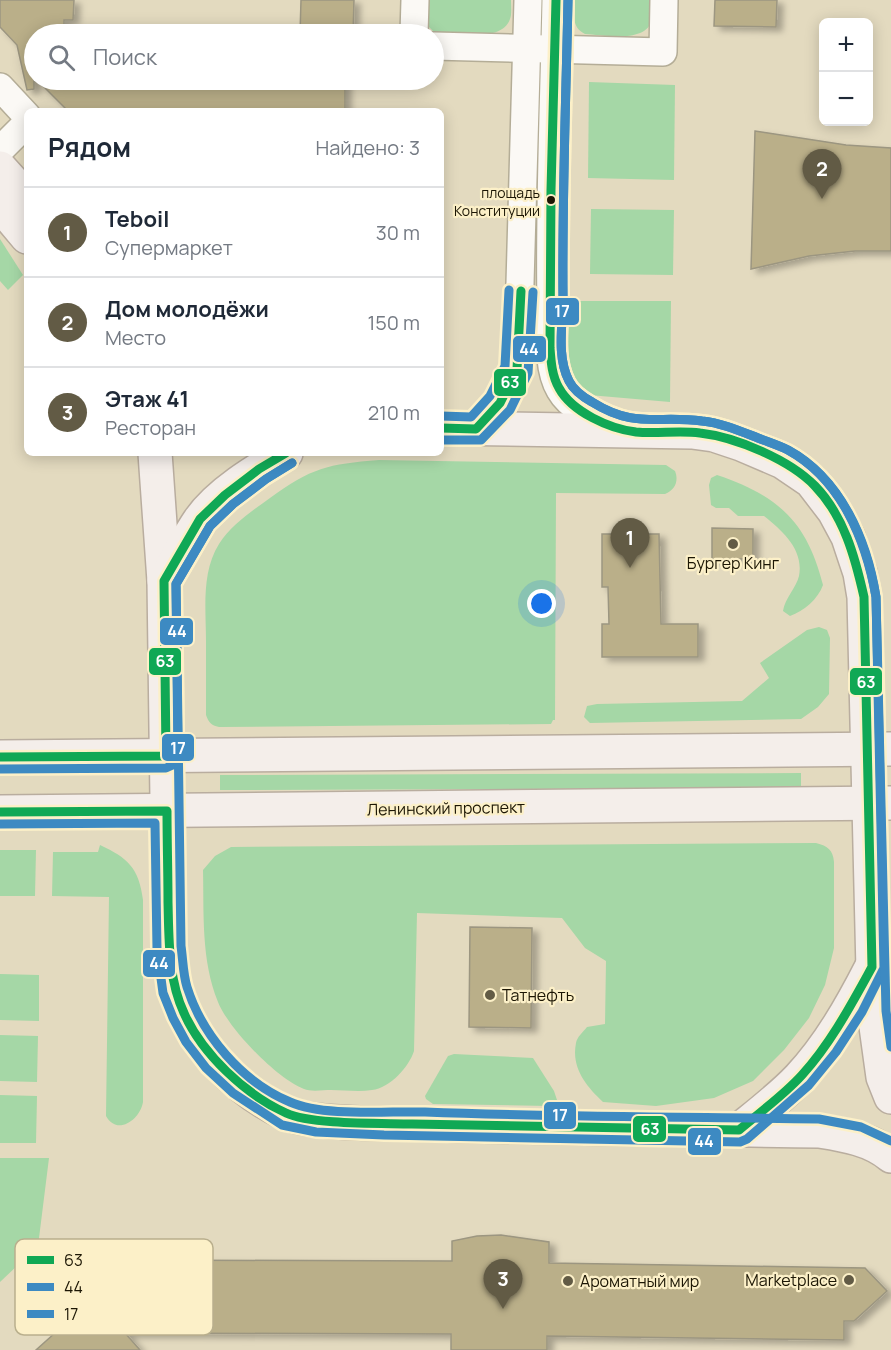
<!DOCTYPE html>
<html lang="ru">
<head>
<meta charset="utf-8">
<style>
  body { margin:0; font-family:Manrope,sans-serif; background:#f6f6f7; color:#1f2937 }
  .controls { position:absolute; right:18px; top:18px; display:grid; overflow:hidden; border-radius:9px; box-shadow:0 3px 15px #0003 }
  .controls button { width:54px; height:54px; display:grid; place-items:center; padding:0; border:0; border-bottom:2px solid #e0e1e3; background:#fff; color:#1f2937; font:30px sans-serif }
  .you { position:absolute; left:542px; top:604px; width:21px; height:21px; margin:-15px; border:4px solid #fff; border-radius:50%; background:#1a73e8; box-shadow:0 0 0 9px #1a73e833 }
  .badge { display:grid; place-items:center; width:39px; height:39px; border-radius:50%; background:#625b45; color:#fff; font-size:20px; font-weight:700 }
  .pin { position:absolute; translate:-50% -50px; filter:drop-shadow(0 2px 3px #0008) }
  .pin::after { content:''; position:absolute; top:32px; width:21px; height:18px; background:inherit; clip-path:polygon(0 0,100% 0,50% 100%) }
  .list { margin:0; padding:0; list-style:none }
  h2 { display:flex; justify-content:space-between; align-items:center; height:78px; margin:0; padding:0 24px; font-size:26px }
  h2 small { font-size:20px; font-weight:400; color:#747a83 }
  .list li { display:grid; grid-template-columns:39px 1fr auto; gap:18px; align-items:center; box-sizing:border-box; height:90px; padding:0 24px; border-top:2px solid #e0e1e3 }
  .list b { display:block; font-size:22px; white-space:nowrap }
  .list p { margin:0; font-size:20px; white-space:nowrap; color:#747a83 }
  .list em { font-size:20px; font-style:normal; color:#747a83 }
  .icon { flex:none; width:33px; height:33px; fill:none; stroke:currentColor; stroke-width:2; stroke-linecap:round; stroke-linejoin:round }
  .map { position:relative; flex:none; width:891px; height:1350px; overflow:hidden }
  .search { position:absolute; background:#fff; box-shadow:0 3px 15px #0003; left:24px; top:24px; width:420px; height:66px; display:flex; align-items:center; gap:15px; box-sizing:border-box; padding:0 21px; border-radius:33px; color:#747a83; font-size:22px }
  .panel { position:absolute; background:#fff; box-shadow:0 3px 15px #0003; left:24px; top:108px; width:420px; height:348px; border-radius:9px }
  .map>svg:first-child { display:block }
  .green { fill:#a5d7a6 }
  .building { fill:#baaf89; stroke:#9c9681; stroke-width:1.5; filter:url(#shadow) }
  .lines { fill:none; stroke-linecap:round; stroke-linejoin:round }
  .minor-casing { stroke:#b4ad97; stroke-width:30 }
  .major-casing { stroke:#b9ad9f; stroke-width:36 }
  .minor { stroke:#fbf9f5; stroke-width:27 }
  .major { stroke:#f4eeea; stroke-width:33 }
  .bus-1-casing { stroke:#fcf0c8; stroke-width:14 }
  .bus-2-casing { stroke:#fcf0c8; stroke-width:14 }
  .bus-3-casing { stroke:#fcf0c8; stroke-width:14 }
  .bus-1 { stroke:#10a855; stroke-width:9 }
  .bus-2 { stroke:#3d8ac2; stroke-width:9 }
  .bus-3 { stroke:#3d8ac2; stroke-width:9 }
  .bus-dot { fill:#1c1604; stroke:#fcf0c8; stroke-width:2 }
  .poi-dot { fill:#625b45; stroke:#fcf0c8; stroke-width:2 }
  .labels { text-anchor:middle; stroke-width:4.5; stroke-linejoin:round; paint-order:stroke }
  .bus-label { font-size:14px; fill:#1c1604; stroke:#fcf0c8; text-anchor:end }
  .poi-label { font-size:16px; fill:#1c1604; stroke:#fcf0c8; text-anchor:start }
  .street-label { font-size:16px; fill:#1c1604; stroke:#fcf0c8 }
  .key { fill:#fcf0c8; stroke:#b9af8d; stroke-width:1.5 }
  .key-label { font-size:16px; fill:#1c1604 }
  .line-badge { stroke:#fcf0c8; stroke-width:2 }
  .badge-label { font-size:16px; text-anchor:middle; font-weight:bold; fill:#fff }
</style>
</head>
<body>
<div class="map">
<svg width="891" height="1350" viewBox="0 0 891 1350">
  <defs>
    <filter id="shadow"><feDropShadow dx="6" dy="4" stdDeviation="3" flood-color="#0004"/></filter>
  </defs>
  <rect width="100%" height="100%" fill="#e3dabf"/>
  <g class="green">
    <path d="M428 0H511C511 6 512 14 510 19 502 43 454 34 435 33L428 26Z"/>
    <path d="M575 0H653C653 6 654 13 652 19 647 44 604 35 585 34 571 27 574 14 575 0Z"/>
    <path d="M589 82 675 85 674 180 588 178Z"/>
    <path d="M591 209 674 210 673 275 590 274Z"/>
    <path d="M0 239 23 275 8 290 0 281Z"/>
    <path d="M568 301H671L670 402 589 395 579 387 567 367Z"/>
    <path d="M379 460 666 465 675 471C679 481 675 490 665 494L556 493 555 720H553L551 724 219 727C211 725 209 723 206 715 206 691 206 666 206 642 206 609 201 573 219 544 231 525 252 511 270 498 311 468 328 464 379 460Z"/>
    <path d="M717 475C779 496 807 522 823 585 818 599 804 611 790 616L783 611C785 598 796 588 799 576 804 550 783 531 764 516H738L729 508H716L711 505 709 485 711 478Z"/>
    <path d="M819 627 827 630 830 638 829 694 818 707 801 719 590 723 584 717 587 706 597 704 742 701 769 678 760 663 807 630Z"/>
    <path d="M801 773V788L220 790V775Z"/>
    <path d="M816 843C828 846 833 850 834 862V948L825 985 809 1018 784 1050 753 1081 714 1098 656 1106 603 1102C586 1086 571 1068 576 1043 577 1037 583 1032 587 1027L605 1024 606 961 585 948 562 918 417 913 414 1051C409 1067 390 1088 372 1090 359 1092 344 1090 331 1090 323 1090 311 1092 304 1089 277 1079 228 1028 218 1002 201 960 204 914 203 870L215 856 231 847Z"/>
    <path d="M100 845C128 858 139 868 143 900V1102C140 1120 117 1136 106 1116L109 897 52 896 53 852H98Z"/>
    <path d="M0 850H36L35 896H0Z"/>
    <path d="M0 974 39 975V1021L0 1020Z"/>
    <path d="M0 1035 38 1036 37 1082 0 1081Z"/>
    <path d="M454 1054 533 1058 554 1091 557 1100 550 1106 433 1104 426 1099 425 1096 448 1056Z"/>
    <path d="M0 1095 37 1096 36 1143H0Z"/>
    <path d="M0 1158H49L38 1246 0 1282Z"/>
  </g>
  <g class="building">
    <path d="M0 0H74L73 20H64V34H34V89L27 90 17 45 0 27Z"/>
    <path d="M301 0H354L353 34H300Z"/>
    <path d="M715 0H777L776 27 714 26Z"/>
    <path d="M37 80H345V111H68Z"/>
    <path d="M755 131 846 145 891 148V251H855L809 256 751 269Z"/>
    <path d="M712 528 753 529V559H712Z"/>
    <path d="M602 534H659L661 624H698V657H602V624H609L608 587H602Z"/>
    <path d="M470 927 532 928 531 1028 469 1027Z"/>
    <path d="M501 1235 549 1242V1263L865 1268 887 1291 854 1321H844V1340L547 1336V1350H451V1334L125 1333 140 1350H36L94 1298 96 1300 138 1260 452 1261V1241L477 1236Z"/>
  </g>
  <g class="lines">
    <g class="minor-casing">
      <g id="minor">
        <path d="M556 0C554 101 549 203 551 305 551 331 546 366 560 390 572 411 599 419 620 428"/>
        <path d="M414 34 415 0"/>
        <path d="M434 46 663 52 664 0"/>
        <path d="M0 87 27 116"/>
        <path d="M0 150 27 123"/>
        <path d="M476 429C498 409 515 383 518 354L528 0"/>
      </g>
    </g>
    <g class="major-casing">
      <g id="major">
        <path d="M0 168 27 198"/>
        <path d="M0 205 27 237"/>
        <path d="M441 428 692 432 714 435 741 444 783 462 811 481 834 511 848 537 860 573 864 597 874 1012 883 1077 891 1097"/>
        <path d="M155 453 164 581 169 947C171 962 171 978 176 992 192 1044 236 1090 285 1113 312 1125 384 1123 416 1124 550 1129 685 1129 819 1131 844 1135 871 1139 891 1156"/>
        <path d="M164 581C176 561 186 540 199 521 218 493 257 470 286 453"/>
        <path d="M0 757 891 749"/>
        <path d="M0 812 891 803"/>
        <path d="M739 1130C760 1113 781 1097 799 1078 829 1046 851 1007 871 968"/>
      </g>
    </g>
    <use href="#minor" class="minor"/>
    <use href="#major" class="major"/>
    <g class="bus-1-casing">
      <g id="bus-1">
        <path d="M441 428 476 429 500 403 517 369 521 291"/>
        <path d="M0 757 166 756 164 581 200 519 225 495 259 469 286 453"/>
        <path d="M0 812 167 811C167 841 168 872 168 902 169 939 168 979 184 1013 202 1054 246 1095 286 1113 311 1125 382 1123 412 1124 521 1127 630 1129 739 1130 760 1112 783 1096 802 1075 831 1043 851 1005 872 967L864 597C855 557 844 516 815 486 790 460 736 437 700 433 679 430 658 434 636 432 610 429 572 412 559 388 552 376 551 362 550 348L551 190 556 0"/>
      </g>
    </g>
    <g class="bus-2-casing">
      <g id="bus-2">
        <path d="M441 440H481L510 410 528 373 533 292"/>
        <path d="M0 769 166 768 175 764 178 756 176 584 210 526 233 504 266 479 292 463"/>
        <path d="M0 824 155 823 157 949 163 993 173 1018 186 1042 206 1068 233 1093 282 1125 316 1132 384 1135 740 1142 747 1139 809 1085 836 1052 862 1012 884 968 876 597C867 540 841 479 788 450 778 445 768 442 758 438 740 431 722 423 702 421 657 415 635 429 592 402 583 397 574 391 569 381 556 356 563 323 563 296 562 197 566 99 568 0"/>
      </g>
    </g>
    <g class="bus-3-casing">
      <g id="bus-3">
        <path d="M568 0C566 99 562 197 563 296 563 323 556 356 569 381 574 391 583 397 592 402 635 429 657 415 702 421 722 423 740 431 758 438 768 442 778 445 788 450 841 479 866 540 876 597L886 1011 891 1047"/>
        <path d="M441 416 471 417 490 396 505 366 509 290"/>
        <path d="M292 463 266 479 233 504 210 526 176 584 181 946C183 960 183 974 187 987 202 1035 242 1082 290 1102 324 1117 386 1111 425 1112 556 1117 688 1117 819 1119L861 1127 891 1141"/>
      </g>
    </g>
    <use href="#bus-1" class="bus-1"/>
    <use href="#bus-2" class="bus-2"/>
    <use href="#bus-3" class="bus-3"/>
  </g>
  <circle class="bus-dot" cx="551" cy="200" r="5"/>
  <g class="poi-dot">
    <circle cx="733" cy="544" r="6"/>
    <circle cx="490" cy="995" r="6"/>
    <circle cx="849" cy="1280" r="6"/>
    <circle cx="568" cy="1281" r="6"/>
  </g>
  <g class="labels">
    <g class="bus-label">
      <text x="540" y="198">площадь<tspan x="540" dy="18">Конституции</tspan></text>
    </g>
    <g class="poi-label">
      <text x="733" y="569" text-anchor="middle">Бургер Кинг</text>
      <text x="502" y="1001">Татнефть</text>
      <text x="837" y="1286" text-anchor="end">Marketplace</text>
      <text x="580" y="1287">Ароматный мир</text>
    </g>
    <g class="street-label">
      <text transform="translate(446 808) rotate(-1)" y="6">Ленинский проспект</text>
    </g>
  </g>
  <rect x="15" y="1239" width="198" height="96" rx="9" class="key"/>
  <rect x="27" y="1256" width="27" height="8" fill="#10a855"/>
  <rect x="27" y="1283" width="27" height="8" fill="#3d8ac2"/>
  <rect x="27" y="1310" width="27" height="8" fill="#3d8ac2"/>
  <g class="key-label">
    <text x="64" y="1266">63</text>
    <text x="64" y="1293">44</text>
    <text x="64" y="1320">17</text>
  </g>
  <g class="line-badge">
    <rect x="545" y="297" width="35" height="29" rx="6" fill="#3d8ac2"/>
    <rect x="512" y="335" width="35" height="28" rx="6" fill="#3d8ac2"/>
    <rect x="493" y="368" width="34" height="29" rx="6" fill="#10a855"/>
    <rect x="159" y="617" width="35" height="29" rx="6" fill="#3d8ac2"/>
    <rect x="148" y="647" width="34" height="29" rx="6" fill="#10a855"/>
    <rect x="849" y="667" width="34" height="29" rx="6" fill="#10a855"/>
    <rect x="161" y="733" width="34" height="29" rx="6" fill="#3d8ac2"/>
    <rect x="142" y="949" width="34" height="29" rx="6" fill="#3d8ac2"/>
    <rect x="543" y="1101" width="34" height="29" rx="6" fill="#3d8ac2"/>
    <rect x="632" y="1115" width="35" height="28" rx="6" fill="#10a855"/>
    <rect x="687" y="1127" width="35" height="29" rx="6" fill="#3d8ac2"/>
  </g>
  <g class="badge-label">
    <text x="562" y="317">17</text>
    <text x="529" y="355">44</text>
    <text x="510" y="388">63</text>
    <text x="177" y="637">44</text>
    <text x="165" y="667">63</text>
    <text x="866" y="688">63</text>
    <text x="178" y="754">17</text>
    <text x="159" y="969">44</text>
    <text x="560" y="1121">17</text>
    <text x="650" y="1135">63</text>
    <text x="704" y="1147">44</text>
  </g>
</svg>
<div class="controls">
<button>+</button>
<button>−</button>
</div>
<div class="you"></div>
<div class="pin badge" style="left:630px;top:568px">1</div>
<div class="pin badge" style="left:822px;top:199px">2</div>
<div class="pin badge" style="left:503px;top:1309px">3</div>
<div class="search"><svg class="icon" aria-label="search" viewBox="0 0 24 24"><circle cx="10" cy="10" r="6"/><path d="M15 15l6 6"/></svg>Поиск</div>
<section class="panel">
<h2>Рядом<small>Найдено: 3</small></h2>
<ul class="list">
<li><span class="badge">1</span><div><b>Teboil</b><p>Супермаркет</p></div><em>30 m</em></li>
<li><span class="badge">2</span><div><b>Дом молодёжи</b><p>Место</p></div><em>150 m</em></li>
<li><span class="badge">3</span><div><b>Этаж 41</b><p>Ресторан</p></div><em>210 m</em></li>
</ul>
</section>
</div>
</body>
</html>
